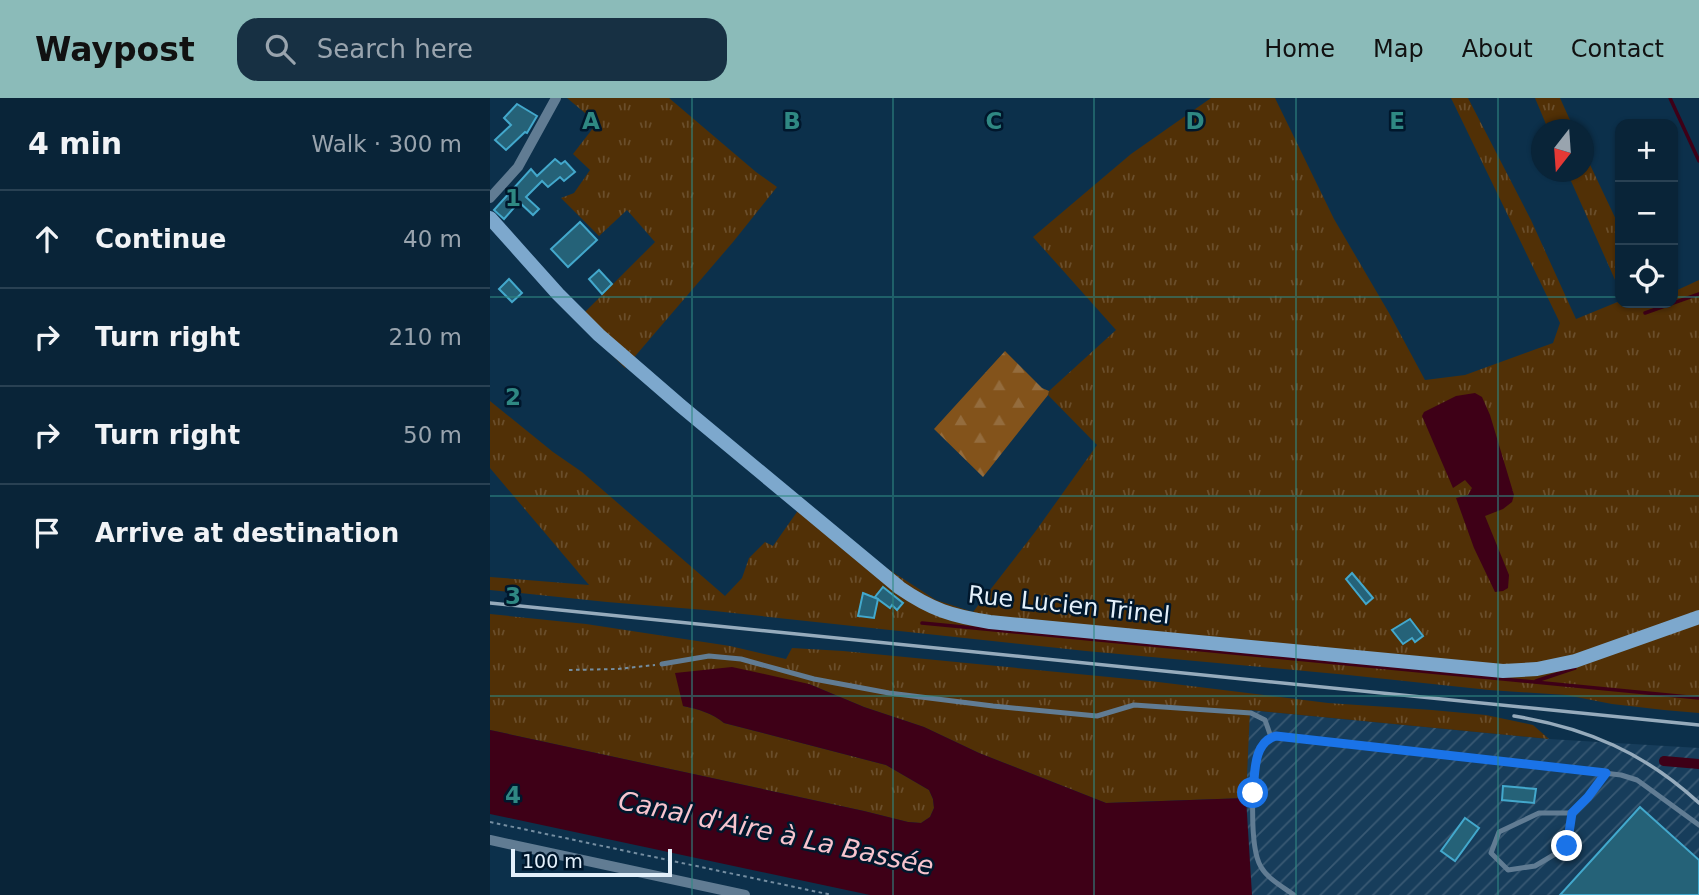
<!DOCTYPE html>
<html lang="en">
<head>
<meta charset="utf-8">
<style>
  body { margin:0; font-family:"DejaVu Sans",sans-serif; background:#173043; color:#f1f3f6 }
  .controls { position:absolute; right:21px; top:21px; display:grid; overflow:hidden; border-radius:14px; box-shadow:0 2px 5px #0004 }
  .controls button { width:63px; height:63px; display:grid; place-items:center; padding:0; border:0; border-bottom:2px solid #294153; background:#092438; color:#f1f3f6; font:35px sans-serif }
  .compass { position:absolute; left:1041px; top:21px; width:63px; height:63px; border-radius:50%; background:#092438; box-shadow:0 2px 5px #0004; rotate:197deg }
  .scale { position:absolute; left:21px; bottom:18px; width:161px; box-sizing:border-box; padding-left:7px; border:4px solid #e3f0fb; border-top:0; font-size:19px; line-height:24px; white-space:nowrap; color:#e3f0fb; -webkit-text-stroke:5px #00172c; paint-order:stroke }
  .stop { position:absolute; width:21px; height:21px; margin:-16px; border:5px solid #1a73e8; border-radius:50%; background:#fff }
  .stop.end { background:#1a73e8; border-color:#fff; box-shadow:0 2px 7px #0008 }
  .list { margin:0; padding:0; list-style:none }
  h2 { display:flex; justify-content:space-between; align-items:center; height:91px; margin:0; padding:0 28px; font-size:30px }
  h2 small { font-size:23px; font-weight:400; color:#99a4ae }
  .list li { display:grid; grid-template-columns:46px 1fr auto; gap:21px; align-items:center; box-sizing:border-box; height:98px; padding:0 28px; border-top:2px solid #294153 }
  .list b { display:block; font-size:26px; white-space:nowrap }
  .list em { font-size:23px; font-style:normal; color:#99a4ae }
  .icon { flex:none; width:38px; height:38px; fill:none; stroke:currentColor; stroke-width:2; stroke-linecap:round; stroke-linejoin:round }
  .map { position:relative; flex:none; width:1209px; height:797px; overflow:hidden }
  header { display:flex; align-items:center; gap:42px; box-sizing:border-box; height:98px; padding:0 35px; background:#8bbbb9; color:#111 }
  header strong { font-size:33px }
  nav { display:flex; gap:38px; margin-inline-start:auto; font-size:24px }
  .search { width:490px; height:63px; background:#173043; display:flex; align-items:center; gap:18px; box-sizing:border-box; padding:0 24px; border-radius:21px; color:#99a4ae; font-size:26px }
  main { display:flex }
  aside { flex:1; background:#092438 }
  .map>svg:first-child { display:block }
  .industrial { fill:url(#industrial-furrows) }
  .grass { fill:url(#grass-tufts) }
  .forest { fill:url(#forest-firs) }
  .water { fill:#3e0017 }
  .lines { fill:none; stroke-linecap:round; stroke-linejoin:round }
  .stream { stroke:#3e0017; stroke-width:3.5 }
  .canal { stroke:#3e0017; stroke-width:10 }
  .building { fill:#256278; stroke:#43a8cc; stroke-width:2 }
  .path { stroke:#758ea1; stroke-width:2; stroke-dasharray:3.5 3.5; stroke-linecap:butt }
  .lane { stroke:#617c93; stroke-width:5 }
  .street { stroke:#617c93; stroke-width:10 }
  .secondary { stroke:#7da8cd; stroke-width:14 }
  .rail { stroke:#96abbc; stroke-width:3.5 }
  .route { stroke:#1a73e8; stroke-width:9 }
  .grid { fill:none; stroke:#2f8883; stroke-width:2; stroke-opacity:0.55 }
  .labels { text-anchor:middle; stroke-width:5; stroke-linejoin:round; paint-order:stroke }
  .street-label { font-size:24px; fill:#e3f0fb; stroke:#00172c }
  .water-label { font-size:26px; font-style:italic; fill:#f7c4ce; stroke:#00172c }
  .grid-label { font-size:23px; text-anchor:middle; font-weight:bold; fill:#2f8883; stroke:#00172c; stroke-width:5; stroke-linejoin:round; paint-order:stroke }
</style>
</head>
<body>
<header>
<strong>Waypost</strong>
<div class="search"><svg class="icon" aria-label="search" viewBox="0 0 24 24"><circle cx="10" cy="10" r="6"/><path d="M15 15l6 6"/></svg>Search here</div>
<nav><a>Home</a><a>Map</a><a>About</a><a>Contact</a></nav>
</header>
<main>
<aside>
<h2>4 min<small>Walk · 300 m</small></h2>
<ul class="list">
<li><svg class="icon" aria-label="ahead" viewBox="0 0 24 24"><path d="M12 20V5M6 11l6-6 6 6"/></svg><div><b>Continue</b></div><em>40 m</em></li>
<li><svg class="icon" aria-label="right" viewBox="0 0 24 24"><path d="M7 20v-9h11M14 6l5 5-5 5"/></svg><div><b>Turn right</b></div><em>210 m</em></li>
<li><svg class="icon" aria-label="right" viewBox="0 0 24 24"><path d="M7 20v-9h11M14 6l5 5-5 5"/></svg><div><b>Turn right</b></div><em>50 m</em></li>
<li><svg class="icon" aria-label="arrive" viewBox="0 0 24 24"><path d="M6 21V4h12l-3 4 3 4H6"/></svg><div><b>Arrive at destination</b></div></li>
</ul>
</aside>
<div class="map">
<svg width="1209" height="797" viewBox="0 0 1209 797">
  <defs>
    <pattern id="industrial-furrows" width="10" height="10" patternUnits="userSpaceOnUse" patternTransform="scale(1.75)"><rect width="10" height="10" fill="#173d5b"/><path d="M-1 1l2-2M0 10L10 0M9 11l2-2" fill="none" stroke="#395973"/></pattern>
    <pattern id="grass-tufts" width="24" height="20" patternUnits="userSpaceOnUse" patternTransform="scale(1.75)"><rect width="24" height="20" fill="#513006"/><path d="M3 7l-1-3M5 7V3M7 7l1-3M15 17l-1-3M17 17v-4M19 17l1-3" fill="none" stroke="#6a4e2b"/></pattern>
    <pattern id="forest-firs" width="22" height="20" patternUnits="userSpaceOnUse" patternTransform="scale(1.75)"><rect width="22" height="20" fill="#83531b"/><path d="M5 1l3.5 6h-7zM16 11l3.5 6h-7z" fill="#946c3d"/></pattern>
  </defs>
  <rect width="100%" height="100%" fill="#0c304b"/>
  <path class="industrial" d="M759 612 1059 641 1209 650V797H729L756 700Z"/>
  <g class="grass">
    <path d="M77 0H179L266 74 287 89 243 144 135 270 87 222 165 144 137 112 109 138 71 100 84 95 100 72 83 56 107 25Z"/>
    <path d="M721 0H785L844 121 899 215 935 282 975 277 1063 245 1070 225 961 0H978L1041 122 1086 221 1130 203V205H1183V194L1209 182V615L1174 612 1122 606 1076 597 999 592 858 577 596 553 215 512 117 504 0 492V479L99 487 0 370V303L63 354 92 374 235 498 252 480 259 460 275 444 283 448 314 404 395 469 446 502 483 514 545 434 607 347 558 297 559 293 626 232 543 139 641 56Z"/>
    <path d="M1045 0H1070L1084 31H1058Z"/>
    <path d="M1094 54 1130 130V193L1077 74H1094Z"/>
    <path d="M0 516 96 526 240 548 296 561 302 550 353 553 660 583 838 605 942 612 996 617 1043 627 1059 641 760 612 756 700 616 705 489 655 434 629 374 609 319 586 193 608C208 611 222 615 234 625L396 667 439 692 443 701 444 710 440 719 431 725 418 724 374 713 0 632Z"/>
  </g>
  <path class="forest" d="M515 253 552 290 559 293 558 297 493 379 444 331Z"/>
  <g class="water">
    <path d="M985 295 992 299 1000 317 1024 397 1022 404 1013 411 995 418 1019 477 1018 490 1013 493 1005 494 984 450 966 400 978 397 982 390 975 382 963 390 932 318 934 314 966 298Z"/>
    <path d="M242 569 319 586 374 609 434 629 489 655 616 705 756 700 762 797H380L0 716V632L374 713 418 724 431 725 440 719 444 710 443 701 439 692 396 667 234 625C222 615 208 611 193 608L185 575Z"/>
  </g>
  <g class="lines">
    <g class="stream">
      <path d="M1180 0 1209 63"/>
      <path d="M1155 215 1209 196"/>
      <path d="M432 525 1209 600"/>
      <path d="M1046 583 1085 570"/>
    </g>
    <path class="canal" d="M1174 663 1209 666"/>
  </g>
  <g class="building">
    <path d="M27 6 47 18 37 35 35 34 16 52 5 42 21 27 14 20Z"/>
    <path d="M65 61 71 66 75 63 85 74 74 83 70 79 58 89 52 83 36 99 49 111 43 117 29 104 14 121 4 112 41 71 47 78Z"/>
    <path d="M90 124 107 142 78 169 61 151Z"/>
    <path d="M109 172 122 186 112 196 99 181Z"/>
    <path d="M19 181 32 195 22 204 9 191Z"/>
    <path d="M862 475 883 500 876 506 856 481Z"/>
    <path d="M393 489 413 505 407 512 402 507 400 510 385 499Z"/>
    <path d="M373 495 388 501 384 520 368 518Z"/>
    <path d="M920 521 933 538 925 544 922 540 913 546 902 532Z"/>
    <path d="M1013 688 1046 691 1044 705 1012 702Z"/>
    <path d="M1150 709 1209 762V797H1070Z"/>
    <path d="M975 720 989 730 965 763 951 753Z"/>
  </g>
  <g class="lines">
    <g class="path">
      <path d="M79 572 127 571 165 567"/>
      <path d="M0 724 342 797"/>
    </g>
    <g class="lane">
      <path d="M172 566 219 558 251 561 324 581 399 595 503 608 607 618 644 607 761 615 775 622 781 639 794 638 1131 677 1147 682 1154 687 1209 727"/>
      <path d="M781 639C776 642 773 644 770 650 761 671 759 750 771 769 778 781 793 789 804 797"/>
      <path d="M1082 715 1077 749 1045 768 1018 772 1001 755 1009 734 1049 715H1082L1098 699 1116 675"/>
    </g>
    <g class="street">
      <path d="M0 100 28 69 66 0"/>
      <path d="M0 742 255 797"/>
    </g>
    <path class="secondary" d="M0 120 68 196 109 237 191 308 410 490C442 512 462 518 500 524L1013 573 1047 571 1085 563 1209 519"/>
    <g class="rail">
      <path d="M0 505 1209 627"/>
      <path d="M1024 618C1097 630 1155 655 1209 705"/>
    </g>
  </g>
  <g class="lines">
    <path class="route" d="M763 695C765 675 763 644 786 638L1116 675 1098 699 1082 715 1077 748"/>
  </g>
  <path class="grid" d="M202 0V797M403 0V797M604 0V797M806 0V797M1008 0V797M0 199H1130M1183 199H1209M0 398H1209M0 598H1209"/>
  <g class="labels">
    <g class="street-label">
      <text transform="translate(579 507) rotate(6)" y="8">Rue Lucien Trinel</text>
    </g>
    <g class="water-label">
      <text transform="translate(286 735) rotate(12)" y="9">Canal d'Aire à La Bassée</text>
    </g>
  </g>
  <g class="grid-label">
    <text x="101" y="31">A</text>
    <text x="302" y="31">B</text>
    <text x="504" y="31">C</text>
    <text x="705" y="31">D</text>
    <text x="907" y="31">E</text>
    <text x="23" y="108">1</text>
    <text x="23" y="307">2</text>
    <text x="23" y="506">3</text>
    <text x="23" y="705">4</text>
  </g>
</svg>
<div class="controls">
<button>+</button>
<button>−</button>
<button><svg class="icon" aria-label="locate" viewBox="0 0 24 24"><circle cx="12" cy="12" r="6"/><path d="M12 2v4M12 18v4M2 12h4M18 12h4"/></svg></button>
</div>
<svg class="compass" viewBox="-18 -18 36 36"><path d="M0-13l5 13h-10z" fill="#e53935"/><path d="M0 13l5-13h-10z" fill="#99a4ae"/></svg>
<div class="scale">100 m</div>
<div class="stop" style="left:763px;top:695px"></div>
<div class="stop end" style="left:1077px;top:748px"></div>
</div>
</main>
</body>
</html>
